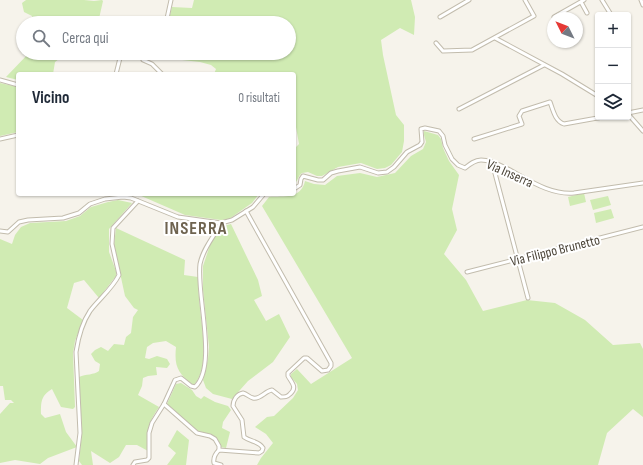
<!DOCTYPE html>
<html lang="it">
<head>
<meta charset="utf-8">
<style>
  body { margin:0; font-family:"Sofia Sans Condensed",sans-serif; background:#f6f6f7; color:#1f2937 }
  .controls { position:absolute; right:12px; top:12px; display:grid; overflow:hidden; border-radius:4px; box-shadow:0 1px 3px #0004 }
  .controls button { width:36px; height:36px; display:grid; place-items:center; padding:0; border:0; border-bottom:1px solid #e0e1e3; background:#fff; color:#1f2937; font:20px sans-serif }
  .compass { position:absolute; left:547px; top:12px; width:36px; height:36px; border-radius:50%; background:#fff; box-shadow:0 1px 3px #0004; rotate:312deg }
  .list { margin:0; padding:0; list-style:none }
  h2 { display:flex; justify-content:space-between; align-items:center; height:52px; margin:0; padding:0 16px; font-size:17px }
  h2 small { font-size:13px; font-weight:400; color:#747a83 }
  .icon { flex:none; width:22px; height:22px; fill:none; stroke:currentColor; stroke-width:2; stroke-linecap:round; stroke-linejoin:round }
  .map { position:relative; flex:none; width:643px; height:465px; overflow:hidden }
  .search { position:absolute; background:#fff; box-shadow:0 1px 3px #0004; left:16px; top:16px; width:280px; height:44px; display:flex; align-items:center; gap:10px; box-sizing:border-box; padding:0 14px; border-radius:22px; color:#747a83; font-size:15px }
  .panel { position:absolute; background:#fff; box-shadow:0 1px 3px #0004; left:16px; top:72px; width:280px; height:124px; border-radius:4px }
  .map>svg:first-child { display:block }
  .green { fill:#d0ebb3 }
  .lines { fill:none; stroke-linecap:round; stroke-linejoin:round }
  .minor-casing { stroke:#c2bcad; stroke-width:5 }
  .minor { stroke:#fff; stroke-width:3 }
  .labels { text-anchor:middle; stroke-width:4; stroke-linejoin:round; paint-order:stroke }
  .street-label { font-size:14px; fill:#4b4438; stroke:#fff }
  .district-label { font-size:18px; font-weight:bold; letter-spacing:1px; fill:#6e634f; stroke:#fff }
</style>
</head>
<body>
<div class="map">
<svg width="643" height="465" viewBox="0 0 643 465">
  <rect width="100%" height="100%" fill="#f6f3eb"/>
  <g class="green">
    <path d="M26 0H84L94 1 102 0 103 1 98 23H34L32 16 24 12 22 3Z"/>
    <path d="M194 0H411L415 17 414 35 400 28 381 40 383 55 396 115 404 125V141L402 152 391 165 385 168 377 169 361 163 338 167 322 176H317L308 172 302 173C298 176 298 181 294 184V149L299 144 294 116V74H214L216 69 211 65 200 62 173 59 166 53H289V23H168L172 7 192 8Z"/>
    <path d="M29 53H67L55 62 53 74H18V80L6 77Z"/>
    <path d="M0 83 18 87V132L0 136Z"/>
    <path d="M424 131 438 135 441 139 443 148 449 161 459 175 452 209 457 230 444 254 466 280 483 311 527 300 555 303 585 320 613 345 640 343 643 349V417L633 409 607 433 598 465H257L261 458 273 443 266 434 255 427 267 417 274 416 293 398 298 390 297 384 291 377V374L297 369 311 384 352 358 262 206 269 197C284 196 301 199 305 181L314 184 325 185 337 176 360 173 377 177 395 173 411 156 423 149 426 142 424 135Z"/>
    <path d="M584 193 586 202 570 206 568 197Z"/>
    <path d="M133 194H259L252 203 229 219 221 220 185 215 139 195Z"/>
    <path d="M608 196 611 205 593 210 590 200Z"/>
    <path d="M118 200 132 203 109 229V252L116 271V276L99 298 84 280 74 283 67 308 83 320 75 341 73 353 75 407 73 409 61 407 52 389C41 396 41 401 41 414L45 418 60 414 66 432 77 447 48 458 40 464 15 460 0 463V414L10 403H14L11 400H5L3 386H0V239L12 244 15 235 21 227 30 223 66 221 80 216 91 207 108 202Z"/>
    <path d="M611 209 614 218 596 223 594 213Z"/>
    <path d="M231 224 258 280 262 296 254 300 266 321 279 314 290 337 273 362 248 381 232 399 213 394 206 388 203 380 208 359 209 347 203 290V266L211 242 223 226Z"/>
    <path d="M116 228 185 260 184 275 198 277C198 287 199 298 200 308 202 330 210 367 194 385H192C178 372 174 367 176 347L166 341 153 343 147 347 145 358 149 359 157 356 167 359 170 364 167 368 156 367 157 375 148 376 143 378 142 386 138 395 159 407C147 424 147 431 148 451L137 445H126L119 457 110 463 91 451 93 465H82L79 461 82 433 79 377C86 374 94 375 99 371L100 364 95 361 91 354 95 350 101 347 108 351 114 344 124 345 126 337 131 333 133 317 138 310 134 308 125 296 114 245Z"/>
    <path d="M181 383 192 390 196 396 201 399 204 396 215 402 228 406 231 410 223 422 222 428 230 432 226 448 221 447C217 431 206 436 196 430 186 422 177 412 167 404L176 384Z"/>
    <path d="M177 430 189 440 186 465H167L176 453 168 446Z"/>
  </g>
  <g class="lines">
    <g class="minor-casing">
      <g id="minor">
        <path d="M602 0 610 13"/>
        <path d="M641 0 643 5"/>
        <path d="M581 2 587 13"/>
        <path d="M440 17 469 0"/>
        <path d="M554 17 584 0"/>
        <path d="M166 23 171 0"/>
        <path d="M495 38 562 74 598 96"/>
        <path d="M436 43 443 51 472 50 534 16 525 0"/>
        <path d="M143 53V60L152 64 162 74"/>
        <path d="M116 74 121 54 143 58"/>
        <path d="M0 80 18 85"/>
        <path d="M459 109 544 65"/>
        <path d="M628 113 643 110"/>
        <path d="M628 114 643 131"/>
        <path d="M0 139 18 135"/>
        <path d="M474 139 522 124 519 116 522 111 550 102C553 110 555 121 564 124L603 117"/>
        <path d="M492 162 528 298"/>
        <path d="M294 189 300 185 301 179 303 176 318 180H323L331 173 338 171 360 167 378 173 387 172 394 167 407 152 420 145 422 142 421 129 425 128 439 131 443 136 445 145 452 159 458 165 465 168C470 164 475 160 481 160 491 160 500 165 508 169 529 180 550 195 574 193L643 183"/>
        <path d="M0 231 8 232 19 222 28 220 63 218 79 213 90 204 105 199 123 197 131 198 178 217 221 223 232 220 253 207 264 194"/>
        <path d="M467 272 643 227"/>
        <path d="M164 404 197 433 210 436 215 439 219 446V450"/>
        <path d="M76 465 80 433 76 352C78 339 82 323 90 311 99 299 112 289 119 275L112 244 113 228 138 201"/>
        <path d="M133 465 135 462 147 460 149 458V433L152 423 164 404 175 380 181 378 191 386 195 387C218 366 196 294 200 264 203 248 214 237 221 223"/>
        <path d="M221 465 214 463C213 458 215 454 219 450L259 453 262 451 263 448C259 441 251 442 244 437L242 420 233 406C233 400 237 394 243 393 247 394 249 397 253 398 260 400 265 391 272 390L281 397C285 397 287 397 290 394 298 387 291 382 288 376V373L304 358H307L322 371 328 370 331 366V363L246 211"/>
      </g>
    </g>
    <use href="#minor" class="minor"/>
  </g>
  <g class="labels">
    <g class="street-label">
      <text transform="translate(510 173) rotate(24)" y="5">Via Inserra</text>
      <text transform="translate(555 250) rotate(-14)" y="5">Via Filippo Brunetto</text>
    </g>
    <g class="district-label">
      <text x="196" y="234">INSERRA</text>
    </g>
  </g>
</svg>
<div class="controls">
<button>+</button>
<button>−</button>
<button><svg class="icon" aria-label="layers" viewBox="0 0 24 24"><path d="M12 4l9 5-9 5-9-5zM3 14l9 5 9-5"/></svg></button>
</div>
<svg class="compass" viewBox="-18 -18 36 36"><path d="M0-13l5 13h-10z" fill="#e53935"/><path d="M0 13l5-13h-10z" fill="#747a83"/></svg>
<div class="search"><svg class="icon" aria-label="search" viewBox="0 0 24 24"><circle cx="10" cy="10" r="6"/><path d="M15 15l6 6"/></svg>Cerca qui</div>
<section class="panel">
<h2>Vicino<small>0 risultati</small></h2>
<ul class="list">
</ul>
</section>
</div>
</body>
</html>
